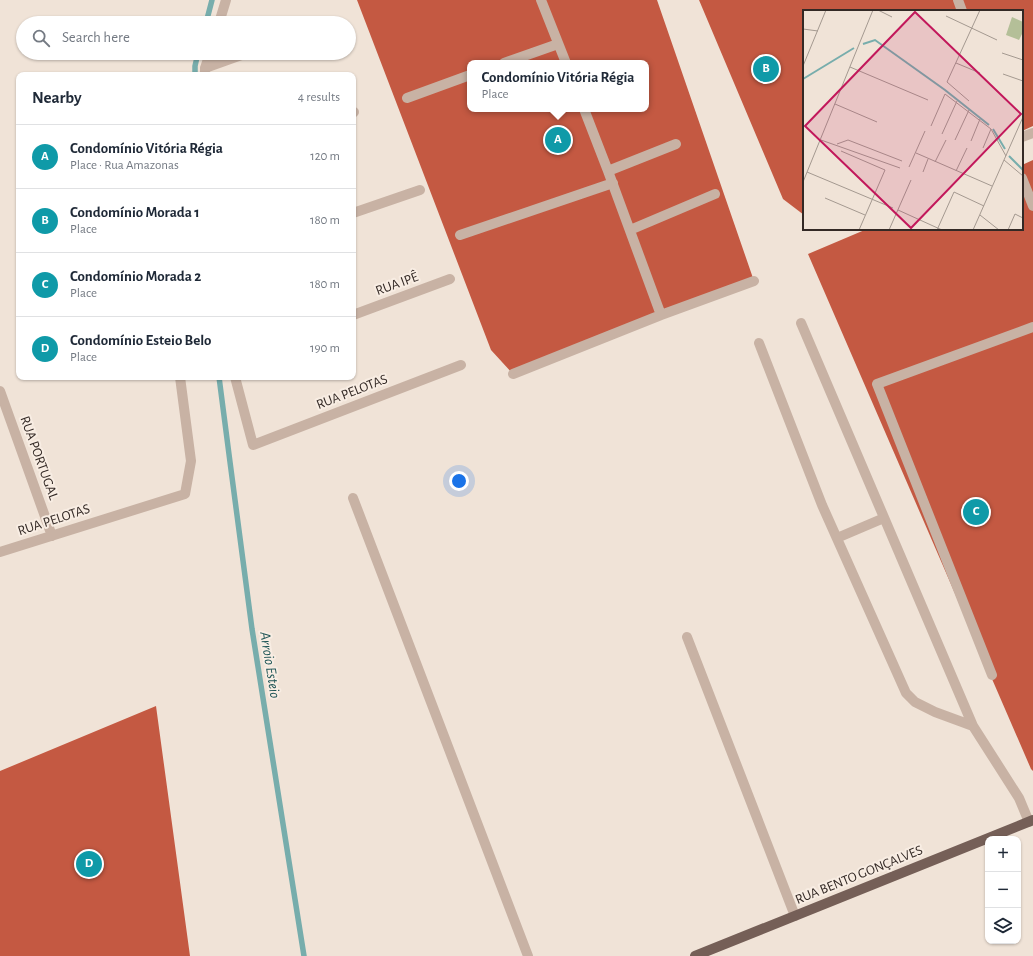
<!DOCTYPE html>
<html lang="en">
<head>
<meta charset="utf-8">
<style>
  :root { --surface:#fff; --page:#f6f6f7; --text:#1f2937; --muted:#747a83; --line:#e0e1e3; --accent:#1a73e8 }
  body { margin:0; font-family:"Alegreya Sans",sans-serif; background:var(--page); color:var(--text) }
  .controls { position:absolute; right:12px; bottom:12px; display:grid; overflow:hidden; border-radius:8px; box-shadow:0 1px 3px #0004 }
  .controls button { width:36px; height:36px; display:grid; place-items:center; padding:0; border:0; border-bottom:1px solid var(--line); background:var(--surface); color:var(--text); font:20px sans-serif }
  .you { position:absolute; left:459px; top:481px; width:14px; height:14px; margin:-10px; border:3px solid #fff; border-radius:50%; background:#1a73e8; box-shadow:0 0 0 6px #1a73e833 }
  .badge { display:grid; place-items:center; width:26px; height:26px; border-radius:50%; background:var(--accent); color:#fff; font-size:13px; font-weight:700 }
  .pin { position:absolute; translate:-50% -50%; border:2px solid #fff; box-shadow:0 1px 4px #0006 }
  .popup { position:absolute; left:467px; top:60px; width:182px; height:52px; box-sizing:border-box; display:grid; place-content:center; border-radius:8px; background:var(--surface); filter:drop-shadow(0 1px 3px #0005); font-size:13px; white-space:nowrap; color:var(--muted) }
  .popup b { font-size:15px; color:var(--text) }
  .popup::after { content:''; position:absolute; left:50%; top:100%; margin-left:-8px; border:8px solid transparent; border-top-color:var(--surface) }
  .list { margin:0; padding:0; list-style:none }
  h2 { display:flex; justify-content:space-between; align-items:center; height:52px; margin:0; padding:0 16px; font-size:17px }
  h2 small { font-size:13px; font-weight:400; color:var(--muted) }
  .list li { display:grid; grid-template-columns:26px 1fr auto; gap:12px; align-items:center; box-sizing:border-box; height:64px; padding:0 16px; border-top:1px solid var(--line) }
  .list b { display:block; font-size:15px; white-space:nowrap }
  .list p { margin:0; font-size:13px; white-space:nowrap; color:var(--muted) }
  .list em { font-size:13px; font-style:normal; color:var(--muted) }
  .icon { flex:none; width:22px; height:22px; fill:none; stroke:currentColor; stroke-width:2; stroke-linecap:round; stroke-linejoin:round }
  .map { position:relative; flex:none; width:1033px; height:956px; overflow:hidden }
  .search { position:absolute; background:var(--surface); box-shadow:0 1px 3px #0004; left:16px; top:16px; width:340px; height:44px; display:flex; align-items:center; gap:10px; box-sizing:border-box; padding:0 14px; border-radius:22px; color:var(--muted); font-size:15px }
  .panel { position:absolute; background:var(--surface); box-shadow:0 1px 3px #0004; left:16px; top:72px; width:340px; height:308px; border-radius:8px }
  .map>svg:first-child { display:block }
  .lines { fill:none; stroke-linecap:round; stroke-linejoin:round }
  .stream { stroke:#77adac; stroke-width:5.5 }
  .building { fill:#c45942; fill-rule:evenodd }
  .minor { stroke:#c8b2a4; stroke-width:10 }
  .major { stroke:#755f57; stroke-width:10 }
  .labels { text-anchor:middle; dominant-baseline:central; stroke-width:4; stroke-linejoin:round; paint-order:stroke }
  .street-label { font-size:14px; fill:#332925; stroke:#f8ede3 }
  .water-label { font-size:15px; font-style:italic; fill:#1c5354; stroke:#f8ede3 }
  .inset-river { fill:none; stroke:#77adac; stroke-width:2 }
  .inset-road { fill:none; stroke:#a49990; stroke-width:1 }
  .view { fill:#c2185b; fill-opacity:0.15; stroke:#c2185b; stroke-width:2 }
  .inset-edge { fill:none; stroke:#332925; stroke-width:2 }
</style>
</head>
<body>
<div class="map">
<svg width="1033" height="956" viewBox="0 0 1033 956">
  <rect width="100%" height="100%" fill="#f0e3d7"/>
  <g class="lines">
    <path class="stream" d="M206,23l6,-23
      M195,75v-9l3,-13
      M219,377l11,85 22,167 52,327"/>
  </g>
  <path class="building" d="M357,0h300l97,281 -241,93 -22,-24zM470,63h176v46h-176z
    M699,0h334v126l-11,5v-120h-218v204l-21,-16z
    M1033,160v611l-2,-2 -223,-515 59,-25h155v-64z
    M156,706l34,250h-190v-185z"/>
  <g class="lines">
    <path class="minor" d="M541,0l25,63
      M958,0l4,11
      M219,23l7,-23
      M329,23l4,-1
      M504,63l54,-19
      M205,68l42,-15
      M205,72v-4l5,-15
      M407,98l63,-23
      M584,109l24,62 53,144
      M353,113l1,-1
      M1022,137l11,-4
      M608,171l68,-27
      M1022,178l11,28
      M353,213l67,-23
      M630,230l85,-36
      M460,235l153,-52
      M353,315l97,-36
      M801,323l172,403 46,72 10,24
      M759,343l63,162 84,188 9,9 20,10 38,14
      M513,374l148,-59 93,-34
      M235,377l18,68 208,-80
      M0,391l52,145
      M353,498l175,458
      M837,538l47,-20
      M0,552l185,-58 6,-33 -11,-84
      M687,637l108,279
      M992,675l-115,-291 156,-57"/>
    <path class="major" d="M695,956l338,-136"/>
  </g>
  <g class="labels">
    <g class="street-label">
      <text transform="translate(397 284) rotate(-20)">RUA IPÊ</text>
      <text transform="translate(352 392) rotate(-21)">RUA PELOTAS</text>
      <text transform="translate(39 458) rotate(70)">RUA PORTUGAL</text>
      <text transform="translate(54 520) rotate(-18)">RUA PELOTAS</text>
      <text transform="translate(859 875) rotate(-22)">RUA BENTO GONÇALVES</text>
    </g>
    <g class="water-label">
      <text transform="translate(270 665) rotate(81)">Arroio Esteio</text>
    </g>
  </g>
  <g transform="translate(803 10)">
    <rect width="220" height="220" fill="#f0e3d7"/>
    <path d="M209,7l11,5v10l-4,8 -13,-5z" fill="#b4bf98"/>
    <path class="inset-river" d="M60,34l12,-4 70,50 44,35M0,69l51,-31M190,119l12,20M206,146l14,14"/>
    <path class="inset-road" d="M75,0l14,7M143,6l51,24M0,19l15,2M199,43l21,7M153,53l24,10M0,56l23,-56M47,57l78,33M200,64l20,7M166,91l-22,-19 33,-72M32,94l42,18M128,116l14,-32 46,35 15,27M139,124l15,-33M18,130l79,28M152,130l14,-30M168,131l9,-22M34,134l11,-4 54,21M180,138l8,-19M38,141l44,19 -26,60M113,143l76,33M201,150l19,16M132,152l11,-22M106,157l16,-36M153,161l11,-23M4,162l86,36M120,162l5,-13M0,172l70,-172M22,188l40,17M95,200l44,20M177,205l19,15M86,220l22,-50M134,220l17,-38 30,14M170,220l50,-113M205,220l7,-16 8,4"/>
    <path class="view" d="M112,2l106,102 -110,114 -106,-102z"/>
    <rect width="220" height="220" class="inset-edge"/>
  </g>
</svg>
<div class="controls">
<button>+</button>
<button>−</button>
<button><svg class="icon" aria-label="layers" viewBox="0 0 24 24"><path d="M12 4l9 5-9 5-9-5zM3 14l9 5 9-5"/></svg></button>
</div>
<div class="you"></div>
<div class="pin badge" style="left:558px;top:140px;background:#0f9aa8">A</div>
<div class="popup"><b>Condomínio Vitória Régia</b>Place</div>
<div class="pin badge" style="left:766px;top:69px;background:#0f9aa8">B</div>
<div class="pin badge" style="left:976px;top:512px;background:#0f9aa8">C</div>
<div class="pin badge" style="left:89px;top:864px;background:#0f9aa8">D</div>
<div class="search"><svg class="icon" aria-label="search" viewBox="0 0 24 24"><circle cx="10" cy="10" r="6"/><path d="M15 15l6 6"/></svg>Search here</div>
<section class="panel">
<h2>Nearby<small>4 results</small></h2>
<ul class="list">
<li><span class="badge" style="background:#0f9aa8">A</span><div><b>Condomínio Vitória Régia</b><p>Place · Rua Amazonas</p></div><em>120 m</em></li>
<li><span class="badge" style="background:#0f9aa8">B</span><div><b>Condomínio Morada 1</b><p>Place</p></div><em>180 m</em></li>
<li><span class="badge" style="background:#0f9aa8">C</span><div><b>Condomínio Morada 2</b><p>Place</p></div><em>180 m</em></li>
<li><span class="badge" style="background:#0f9aa8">D</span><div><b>Condomínio Esteio Belo</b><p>Place</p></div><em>190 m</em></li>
</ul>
</section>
</div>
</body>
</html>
